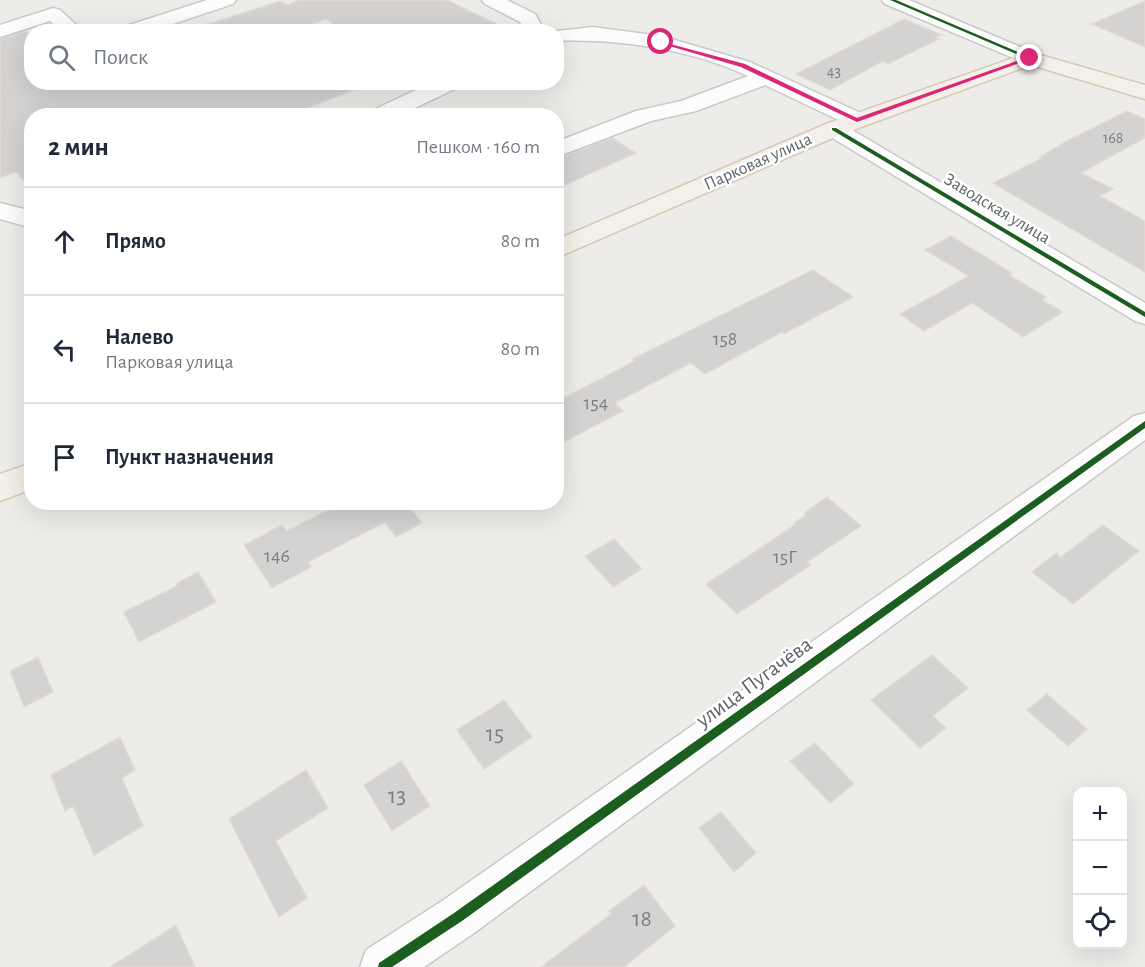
<!DOCTYPE html>
<html lang="ru">
<head>
<meta charset="utf-8">
<style>
  :root { --surface:#fff; --page:#f2f2f3; --text:#1f2937; --muted:#747a83; --line:#e0e1e3 }
  body { margin:0; font-family:"Alegreya Sans",sans-serif; background:var(--page); color:var(--text) }
  .controls { position:absolute; right:18px; bottom:18px; display:grid; overflow:hidden; border-radius:12px; box-shadow:0 6px 24px #0002 }
  .controls button { width:54px; height:54px; display:grid; place-items:center; padding:0; border:0; border-bottom:2px solid var(--line); background:var(--surface); color:var(--text); font:30px sans-serif }
  .stop { position:absolute; width:18px; height:18px; margin:-14px; border:4px solid #db2777; border-radius:50%; background:#fff }
  .stop.end { background:#db2777; border-color:#fff; box-shadow:0 2px 6px #0008 }
  .list { margin:0; padding:0; list-style:none }
  h2 { display:flex; justify-content:space-between; align-items:center; height:78px; margin:0; padding:0 24px; font-size:26px }
  h2 small { font-size:20px; font-weight:400; color:var(--muted) }
  .list li { display:grid; grid-template-columns:39px 1fr auto; gap:18px; align-items:center; box-sizing:border-box; height:108px; padding:0 24px; border-top:2px solid var(--line) }
  .list b { display:block; font-size:22px; white-space:nowrap }
  .list p { margin:0; font-size:20px; white-space:nowrap; color:var(--muted) }
  .list em { font-size:20px; font-style:normal; color:var(--muted) }
  .icon { flex:none; width:33px; height:33px; fill:none; stroke:currentColor; stroke-width:2; stroke-linecap:round; stroke-linejoin:round }
  .map { position:relative; flex:none; width:1145px; height:967px; overflow:hidden }
  .search { position:absolute; background:var(--surface); box-shadow:0 6px 24px #0002; left:24px; top:24px; width:540px; height:66px; display:flex; align-items:center; gap:15px; box-sizing:border-box; padding:0 21px; border-radius:24px; color:var(--muted); font-size:22px }
  .panel { position:absolute; background:var(--surface); box-shadow:0 6px 24px #0002; left:24px; top:108px; width:540px; height:402px; border-radius:24px }
  .map>svg:first-child { display:block }
  .building { fill:#d5d3d2; stroke:#dedbd8; stroke-width:1.5 }
  .lines { fill:none; stroke-linecap:round; stroke-linejoin:round }
  .minor-casing { stroke:#c9c9ca; stroke-width:3 }
  .major-casing { stroke:#d7c9b6; stroke-width:3 }
  .minor { fill:#fcfcfc; fill-rule:evenodd }
  .major { fill:#f3f0e9; fill-rule:evenodd }
  .rail { stroke:#e3e4e3; stroke-width:3; stroke-dasharray:1 4.5; stroke-linecap:butt }
  .cycleway-casing { stroke:#fff; stroke-width:3 }
  .cycleway { fill:#1b5e20; fill-rule:evenodd }
  .route { fill:#db2777 }
  .labels { text-anchor:middle; dominant-baseline:central; stroke-width:5; stroke-linejoin:round; paint-order:stroke }
  .far-number-label { font-size:16px; fill:#7c8083 }
  .far-street-label { font-size:18px; fill:#5d6367; stroke:#fff }
  .number-label { font-size:20px; fill:#7c8083 }
  .street-label { font-size:22px; fill:#5d6367; stroke:#fff }
  .near-number-label { font-size:24px; fill:#7c8083 }
</style>
</head>
<body>
<div class="map">
<svg width="1145" height="967" viewBox="0 0 1145 967">
  <rect width="100%" height="100%" fill="#eeece9"/>
  <path class="building" d="M295,0h152l66,32h-168l-19,-13 -36,13h-86l-1,-6 77,-25 7,4 10,-4z
    M1145,1v46l-53,-23z
    M904,19l37,16 -5,2 3,2 -51,25 -5,-3 -53,29 -34,-16z
    M26,31l6,4v47l336,2 -80,32h-256v74l-16,-18 -16,6v-139z
    M1127,111l18,8v19l-64,35 32,16 -13,7 45,25v51l-152,-89 49,-25 -2,-1 25,-15z
    M612,138l24,15 -80,36v-30z
    M951,236l61,37 -3,2 37,22 -4,3 21,12 -40,25 -51,-34 -48,28 -24,-17 69,-38 -44,-26z
    M813,270l40,27 -69,37 -2,-2 -77,42 -14,-11 -76,40 8,8 -67,35v-44l79,-41 -3,-2z
    M827,497l34,29 -54,36 4,3 -74,49 -31,-30 89,-59 -1,-2 12,-8 -2,-2z
    M345,502h76l-11,6 12,15 -26,14 -11,-15 -77,40 3,5 -39,21 -28,-43 38,-20 5,6z
    M1103,525l36,26 -66,53 -41,-32 24,-19 5,4z
    M614,539l28,30 -29,18 -28,-31z
    M198,572l18,30 -77,40 -15,-30 53,-26 -1,-2z
    M932,655l36,33 -35,28 13,12 -26,20 -49,-48z
    M38,657l15,35 -29,15 -14,-36z
    M1047,694l40,35 -19,17 -41,-36z
    M504,700l28,37 -48,32 -27,-39z
    M120,737l15,33 -13,8 21,48 -49,29 -21,-49 -8,5 -14,-36z
    M815,743l39,41 -24,19 -40,-42z
    M401,761l29,45 -38,25 -28,-46z
    M306,770l22,38 -52,33 31,57 -28,19 -50,-98z
    M721,812l35,41 -22,19 -35,-44z
    M644,885l31,41 -51,41h-83l70,-53 -2,-3z
    M176,925l19,42h-85z"/>
  <g class="lines">
    <defs>
      <path id="minor" d="M207,0h29l-3,4 -84,28h-32l3,-4z
        M482,0h25l28,14 10,18h-20l-5,-10 -35,-18z
        M882,0h27l128,54 3,4 -3,4 -7,2 -7,-2 -138,-58z
        M53,8l7,2 24,22h-23l-11,-11 -50,16v-12z
        M593,27l68,9 89,26 115,53 3,5 -3,5 -8,2 -8,-2 -84,-40 -69,26 -45,10 -95,36v-15l80,-31 45,-10 67,-25c-56,-26 -130,-38 -192,-35v-9h-8z
        M433,82h28l-2,5 -61,29h-30l3,-5z
        M834,122l8,2 303,179v21l-10,-3 -309,-187 -3,-5 3,-5z
        M0,203l32,8v17l-32,-9z
        M1145,413v27l-671,493 -50,34h-64l6,-17 76,-49 692,-485z"/>
      <path id="major" d="M1030,52l115,33v14l-114,-34 -189,69 -286,124v-18l270,-116z
        M32,463v26l-32,12v-27z"/>
    </defs>
    <use href="#minor" class="minor-casing"/>
    <use href="#major" class="major-casing"/>
    <use href="#minor" class="minor"/>
    <use href="#major" class="major"/>
    <path class="rail" d="M150,32l95,-32"/>
    <defs>
      <path id="cycleway" d="M890,0h6l136,58 -4,1z
        M832,128h4l309,184v5l-313,-187z
        M1145,421v7l-683,493 -70,46h-14l1,-4 75,-50z"/>
    </defs>
    <use href="#cycleway" class="cycleway-casing"/>
    <use href="#cycleway" class="cycleway"/>
  </g>
  <path class="route" d="M659,41l86,23 112,54 171,-61 5,1 -176,64 -116,-55 -82,-24z"/>
  <g class="labels">
    <g class="far-number-label">
      <text x="834" y="71">43</text>
      <text x="1113" y="138">168</text>
    </g>
    <g class="far-street-label">
      <text transform="translate(758 162) rotate(-24)">Парковая улица</text>
      <text transform="translate(997 209) rotate(31)">Заводская улица</text>
    </g>
    <g class="number-label">
      <text x="725" y="339">158</text>
      <text x="596" y="403">154</text>
      <text x="277" y="556">146</text>
      <text x="785" y="557">15Г</text>
    </g>
    <g class="street-label">
      <text transform="translate(754 682) rotate(-36)">улица Пугачёва</text>
    </g>
    <g class="near-number-label">
      <text x="495" y="734">15</text>
      <text x="397" y="796">13</text>
      <text x="642" y="919">18</text>
    </g>
  </g>
</svg>
<div class="controls">
<button>+</button>
<button>−</button>
<button><svg class="icon" aria-label="locate" viewBox="0 0 24 24"><circle cx="12" cy="12" r="6"/><path d="M12 2v4M12 18v4M2 12h4M18 12h4"/></svg></button>
</div>
<div class="stop" style="left:661px;top:42px"></div>
<div class="stop end" style="left:1030px;top:58px"></div>
<div class="search"><svg class="icon" aria-label="search" viewBox="0 0 24 24"><circle cx="10" cy="10" r="6"/><path d="M15 15l6 6"/></svg>Поиск</div>
<section class="panel">
<h2>2 мин<small>Пешком · 160 m</small></h2>
<ul class="list">
<li><svg class="icon" aria-label="ahead" viewBox="0 0 24 24"><path d="M12 20V5M6 11l6-6 6 6"/></svg><div><b>Прямо</b></div><em>80 m</em></li>
<li><svg class="icon" aria-label="left" viewBox="0 0 24 24"><path d="M17 20v-9H6M10 6l-5 5 5 5"/></svg><div><b>Налево</b><p>Парковая улица</p></div><em>80 m</em></li>
<li><svg class="icon" aria-label="arrive" viewBox="0 0 24 24"><path d="M6 21V4h12l-3 4 3 4H6"/></svg><div><b>Пункт назначения</b></div></li>
</ul>
</section>
</div>
</body>
</html>
